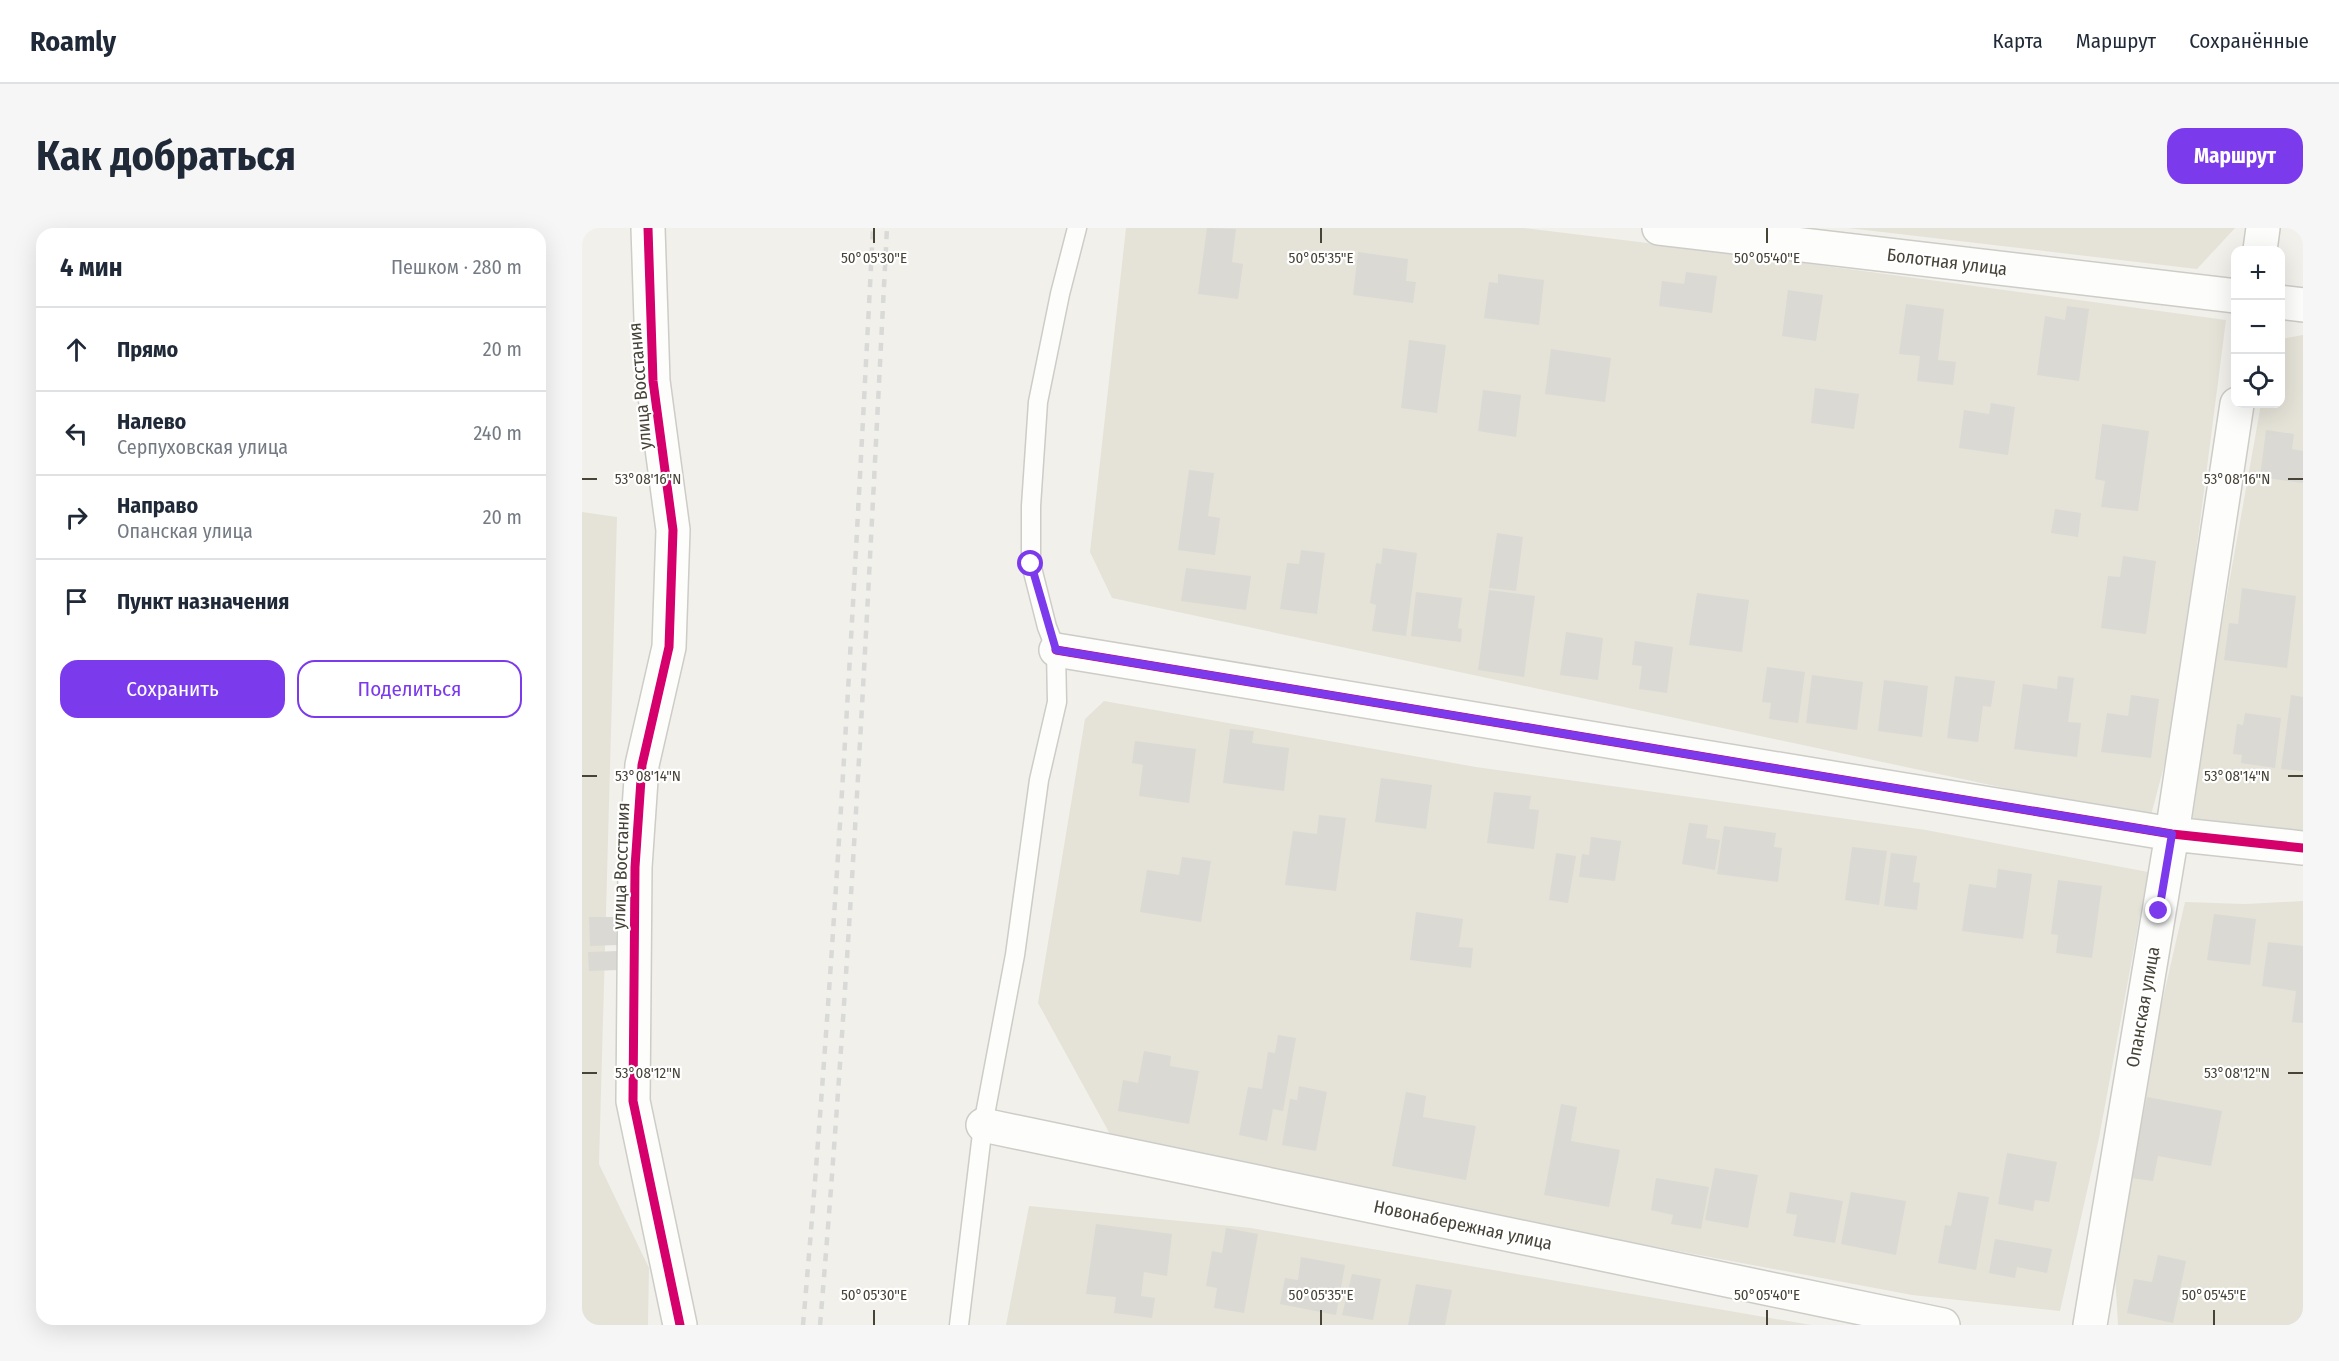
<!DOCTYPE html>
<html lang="ru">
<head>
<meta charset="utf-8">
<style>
  :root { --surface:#fff; --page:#f6f6f7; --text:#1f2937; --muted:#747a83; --line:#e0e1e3; --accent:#7c3aed }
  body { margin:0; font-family:"Fira Sans Condensed",sans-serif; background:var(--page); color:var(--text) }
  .controls { position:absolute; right:18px; top:18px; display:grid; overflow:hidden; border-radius:12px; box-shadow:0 6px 24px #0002 }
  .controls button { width:54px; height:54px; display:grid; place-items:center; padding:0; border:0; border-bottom:2px solid var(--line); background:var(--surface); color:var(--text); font:30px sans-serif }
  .stop { position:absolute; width:18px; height:18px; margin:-14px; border:4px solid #7c3aed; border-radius:50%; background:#fff }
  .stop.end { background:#7c3aed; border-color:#fff; box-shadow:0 2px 6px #0008 }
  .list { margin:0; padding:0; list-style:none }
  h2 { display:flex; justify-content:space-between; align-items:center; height:78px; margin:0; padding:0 24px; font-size:26px }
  h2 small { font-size:20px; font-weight:400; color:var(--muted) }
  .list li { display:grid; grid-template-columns:39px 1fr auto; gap:18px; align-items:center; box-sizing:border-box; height:84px; padding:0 24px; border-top:2px solid var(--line) }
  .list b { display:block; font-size:22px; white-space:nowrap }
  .list p { margin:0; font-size:20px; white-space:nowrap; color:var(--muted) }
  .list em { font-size:20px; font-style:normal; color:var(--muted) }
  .actions { display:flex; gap:12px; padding:18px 24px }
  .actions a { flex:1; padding:14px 0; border:2px solid var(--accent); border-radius:18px; text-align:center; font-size:21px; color:var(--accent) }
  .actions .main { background:var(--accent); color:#fff }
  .icon { flex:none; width:33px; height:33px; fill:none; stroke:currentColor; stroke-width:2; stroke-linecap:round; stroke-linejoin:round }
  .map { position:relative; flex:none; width:1721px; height:1097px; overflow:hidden; border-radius:18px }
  header { display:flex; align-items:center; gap:36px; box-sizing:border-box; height:84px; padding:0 30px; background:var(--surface); border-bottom:2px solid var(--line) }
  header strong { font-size:28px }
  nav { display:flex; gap:33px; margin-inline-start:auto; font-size:21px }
  .intro { display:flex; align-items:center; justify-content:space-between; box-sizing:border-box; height:144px; padding:0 36px }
  h1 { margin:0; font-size:42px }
  .button { padding:15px 27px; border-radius:18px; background:var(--accent); color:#fff; font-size:21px; font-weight:700 }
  main { display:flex; gap:36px; padding:0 36px }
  aside { flex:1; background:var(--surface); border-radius:18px; box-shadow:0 6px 24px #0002 }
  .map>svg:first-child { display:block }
  .residential { fill:#e5e3d8 }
  .building { fill:#dad9d3 }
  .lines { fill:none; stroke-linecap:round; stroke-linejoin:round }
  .service-casing { stroke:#cdccc7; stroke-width:21 }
  .minor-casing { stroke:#cdccc7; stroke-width:36 }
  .service { stroke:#fdfdfc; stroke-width:18 }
  .minor { stroke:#fdfdfc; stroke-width:33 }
  .rail { stroke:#d9d9d8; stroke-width:4.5; stroke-dasharray:8 8; stroke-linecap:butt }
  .cycleway-casing { stroke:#fff; stroke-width:13 }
  .cycleway { stroke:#d6006c; stroke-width:9 }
  .route { stroke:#7c3aed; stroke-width:8 }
  .ticks { fill:none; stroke:#474337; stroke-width:2 }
  .labels { text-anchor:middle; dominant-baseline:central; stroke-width:4.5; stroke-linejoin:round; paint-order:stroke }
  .street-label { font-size:18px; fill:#474337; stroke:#fff }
  .ticks-label { font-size:15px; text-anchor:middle; fill:#474337; stroke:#fff; stroke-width:4.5; stroke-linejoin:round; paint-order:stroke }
</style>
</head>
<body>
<header>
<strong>Roamly</strong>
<nav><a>Карта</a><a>Маршрут</a><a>Сохранённые</a></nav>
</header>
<div class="intro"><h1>Как добраться</h1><a class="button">Маршрут</a></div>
<main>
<aside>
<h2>4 мин<small>Пешком · 280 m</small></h2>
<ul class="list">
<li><svg class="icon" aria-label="ahead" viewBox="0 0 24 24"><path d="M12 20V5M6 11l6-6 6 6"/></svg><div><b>Прямо</b></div><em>20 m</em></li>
<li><svg class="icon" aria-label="left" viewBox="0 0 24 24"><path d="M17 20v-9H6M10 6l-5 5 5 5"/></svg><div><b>Налево</b><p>Серпуховская улица</p></div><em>240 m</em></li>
<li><svg class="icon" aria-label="right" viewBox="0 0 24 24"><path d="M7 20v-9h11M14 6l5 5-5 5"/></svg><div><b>Направо</b><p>Опанская улица</p></div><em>20 m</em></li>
<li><svg class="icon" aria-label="arrive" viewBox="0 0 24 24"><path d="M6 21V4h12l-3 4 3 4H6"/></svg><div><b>Пункт назначения</b></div></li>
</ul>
<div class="actions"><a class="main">Сохранить</a><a>Поделиться</a></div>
</aside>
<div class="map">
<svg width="1721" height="1097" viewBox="0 0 1721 1097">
  <rect width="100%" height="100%" fill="#f1f0eb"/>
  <path class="residential" d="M544,0h398l206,25 496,67 -53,412 -23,87 -1038,-221 -22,-46z
    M1266,0h387l-38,41z
    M1721,107v498l-111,-11 22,-154 47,-264h19l1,-65z
    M0,284l35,5 -18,647 50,104 -1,57h-66z
    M522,473l372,66 450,63 222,42 -49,266 -39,173 -148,-16 -796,-150 -78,-142 47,-284z
    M1721,673v424h-185l-6,-104 73,-319 60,2z
    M447,978l222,22 560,97h-805z"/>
  <path class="building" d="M625,0l29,1 -4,33 11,2 -5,35 -40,-5z
    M776,24l50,7 -2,22 10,1 -3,21 -60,-8z
    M1104,44l31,4 -5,37 -53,-7 3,-25 22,3z
    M916,46l46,6 -5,45 -55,-7 5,-36 9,1z
    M1206,62l35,5 -7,46 -34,-5z
    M1324,76l38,5 -6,51 18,2 -3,23 -36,-4 3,-25 -21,-2z
    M1485,78l22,3 -10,72 -42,-6 8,-59 20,4z
    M827,112l37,5 -9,68 -36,-5z
    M969,121l60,9 -6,44 -60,-8z
    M1233,160l44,6 -5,35 -43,-6z
    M901,162l38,5 -5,42 -38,-6z
    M1409,175l24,4 -7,48 -49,-7 5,-38 25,4z
    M1520,196l47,7 -11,80 -37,-4 4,-26 -10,-2z
    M1684,202l28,4 -2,15 11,2v32l-43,-6z
    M607,242l25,3 -6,43 12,2 -5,37 -37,-5z
    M1473,281l26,4 -3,24 -27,-4z
    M915,305l26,4 -7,54 -27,-3z
    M801,320l34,5 -11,83 -34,-5 4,-26 -6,-2 6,-40 5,1z
    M719,322l24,3 -8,61 -37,-5 7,-46 12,1z
    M1541,328l33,5 -10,73 -45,-6 7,-52 12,1z
    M604,340l65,8 -5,34 -65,-9z
    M1660,360l54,8 -9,72 -63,-8 5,-37 9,1z
    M907,362l46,6 -11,81 -46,-7z
    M834,364l46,6 -4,30 4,1 -1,13 -50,-6z
    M1115,365l52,7 -7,52 -53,-7z
    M984,404l37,6 -5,42 -38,-5z
    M1053,413l38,6 -6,46 -28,-4 3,-23 -10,-1z
    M1185,439l38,5 -7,51 -29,-4 2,-16 -9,-1z
    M1230,447l51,7 -6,48 -51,-7z
    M1373,448l40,5 -4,26 -8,-1 -5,36 -31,-4z
    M1476,448l16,2 -6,44 13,1 -4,34 -63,-8 9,-65 34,5z
    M1302,452l44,6 -6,51 -44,-6z
    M1549,467l28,4 -8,59 -50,-6 6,-39 21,3z
    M1709,467l12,2v74l-22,-2z
    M1663,485l36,5 -6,50 -34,-5 1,-8 -9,-1 4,-30 6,1z
    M648,501l24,2 -2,12 37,5 -5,43 -61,-8z
    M553,513l61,8 -7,54 -50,-7 4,-31 -11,-2z
    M799,550l51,7 -6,44 -51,-7z
    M912,564l37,4 -2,13 10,1 -5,39 -47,-6z
    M737,587l27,3 -10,73 -51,-6 8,-54 24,3z
    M1107,595l19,2 -2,13 14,2 -5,30 -33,-6z
    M1142,598l52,7 -2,14 8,1 -4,34 -61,-8z
    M1009,609l30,4 -6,40 -36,-4 3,-23 7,1z
    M1270,619l35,4 -8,54 -34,-5z
    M974,625l20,3 -8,47 -19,-3z
    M1309,625l26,3 -4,26 7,1 -3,27 -33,-4z
    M600,629l29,4 -10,61 -61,-10 7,-42 32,5z
    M1416,641l34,5 -9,65 -61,-8 7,-47 27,4z
    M1476,652l44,6 -10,72 -36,-5 2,-18 -7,-1z
    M834,684l47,7 -4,28 14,1 -2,20 -61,-8z
    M1632,686l42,5 -6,46 -43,-5z
    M7,689h27l1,28 -27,1z
    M1686,714l35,4v77l-11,-1 4,-31 -34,-5z
    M36,723v19l-29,1 -1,-19z
    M696,807l18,3 -13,73 -10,-2 -6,32 -28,-6 9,-48 14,2 6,-37 7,1z
    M562,823l27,5 -1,10 29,5 -10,53 -71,-13 5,-31 15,3z
    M717,858l28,6 -11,59 -34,-6 8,-46 7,1z
    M824,864l20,4 -3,21 53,9 -10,54 -74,-14z
    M1565,869l75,14 -11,55 -53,-10 -5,25 -22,-3z
    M979,876l16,3 -6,34 49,9 -11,57 -65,-12z
    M1425,925l50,9 -8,40 -14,-2 -2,11 -35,-7z
    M1133,940l43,7 -10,53 -43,-8z
    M1074,950l53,9 -8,42 -30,-5 2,-9 -22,-5z
    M1208,964l53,9 -8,42 -42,-7 4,-21 -11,-2z
    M1269,964l55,9 -10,54 -55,-11z
    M1376,964l31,5 -13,73 -38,-7 7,-38 6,1z
    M514,996l76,10 -5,42 -23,-4 -3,24 14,2 -3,20 -38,-5 2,-16 -30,-3z
    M644,1000l32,6 -14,79 -30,-5 3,-20 -11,-2 6,-35 10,2z
    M1413,1011l57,10 -5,24 -30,-6 -2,11 -26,-5z
    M1576,1027l28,6 -13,62 -46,-10 7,-34 18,3z
    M719,1029l44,8 -9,50 -56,-11 5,-26 13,2z
    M770,1046l29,5 -8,41 -31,-5z
    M834,1056l36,6 -7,35h-37z"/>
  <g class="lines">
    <defs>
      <path id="service" d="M377,1097l24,-200 32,-170 24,-175 18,-78 -1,-52 -9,-23 -16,-63v-58l7,-104 22,-108 17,-66"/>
      <path id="minor" d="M66,0l5,153 20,149 -4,117 -27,118 -7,102 -2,234 47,224
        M1077,0l577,68
        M1678,22l3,-22
        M1698,74l23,3
        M474,422l1116,184 131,14
        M401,897l960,200
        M1508,1097l82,-491 65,-430"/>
    </defs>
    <use href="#service" class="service-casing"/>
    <use href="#minor" class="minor-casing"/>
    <use href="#service" class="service"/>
    <use href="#minor" class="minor"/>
    <path class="rail" d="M221,1097c32,-365 51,-731 70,-1097
      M238,1097c31,-365 48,-731 67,-1097"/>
    <defs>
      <path id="cycleway" d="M66,0l5,153 20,149 -4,117 -27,118 -7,102 -2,234 47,224
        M474,422l1116,184 131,14"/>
    </defs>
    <use href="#cycleway" class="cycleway-casing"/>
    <use href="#cycleway" class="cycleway"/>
  </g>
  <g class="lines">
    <path class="route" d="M449,336l25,86 1116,184 -13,77"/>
  </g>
  <path class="ticks" d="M292,0v15M739,0v15M1185,0v15M0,251h15M1706,251h15M0,548h15M1706,548h15M0,845h15M1706,845h15M292,1082v15M739,1082v15M1185,1082v15M1632,1082v15"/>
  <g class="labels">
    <g class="street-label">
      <text transform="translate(1365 34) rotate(7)">Болотная улица</text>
      <text transform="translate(58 158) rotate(-95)">улица Восстания</text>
      <text transform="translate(39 638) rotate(-88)">улица Восстания</text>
      <text transform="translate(1561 779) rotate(-80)">Опанская улица</text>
      <text transform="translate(881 997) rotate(12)">Новонабережная улица</text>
    </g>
  </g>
  <g class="ticks-label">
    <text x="292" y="35">50°05'30"E</text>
    <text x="739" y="35">50°05'35"E</text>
    <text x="1185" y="35">50°05'40"E</text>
    <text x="66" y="256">53°08'16"N</text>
    <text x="1655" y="256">53°08'16"N</text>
    <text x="66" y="553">53°08'14"N</text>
    <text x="1655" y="553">53°08'14"N</text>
    <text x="66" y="850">53°08'12"N</text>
    <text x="1655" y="850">53°08'12"N</text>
    <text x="292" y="1072">50°05'30"E</text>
    <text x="739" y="1072">50°05'35"E</text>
    <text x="1185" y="1072">50°05'40"E</text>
    <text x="1632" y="1072">50°05'45"E</text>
  </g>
</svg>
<div class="controls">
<button>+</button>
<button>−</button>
<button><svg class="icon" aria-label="locate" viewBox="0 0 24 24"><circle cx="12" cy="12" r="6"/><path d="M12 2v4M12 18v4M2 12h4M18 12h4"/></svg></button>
</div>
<div class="stop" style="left:449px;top:336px"></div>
<div class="stop end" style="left:1577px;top:683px"></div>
</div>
</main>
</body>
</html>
